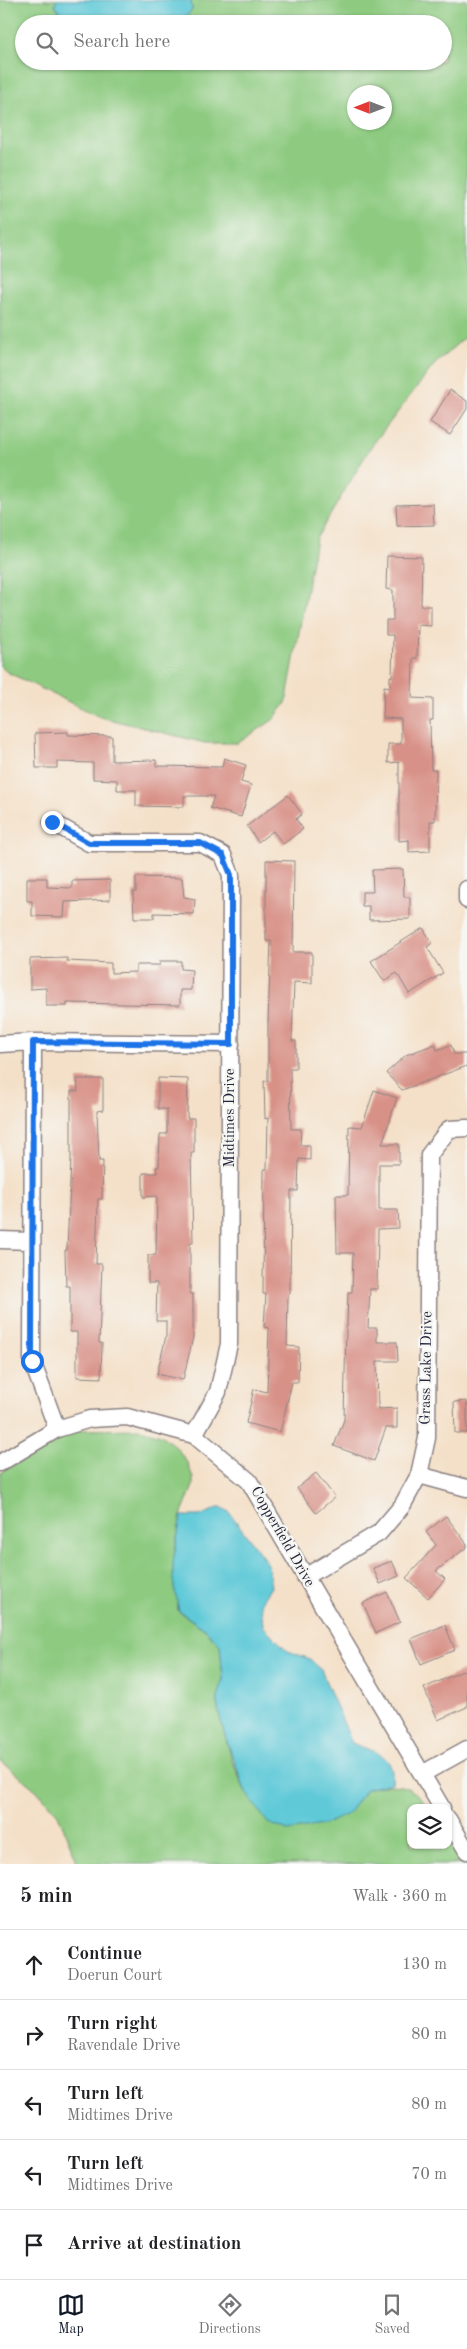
<!DOCTYPE html>
<html lang="en">
<head>
<meta charset="utf-8">
<style>
  :root { --surface:#fff; --page:#f6f6f6; --text:#202124; --muted:#757577; --line:#e0e0e0; --accent:#111827 }
  body { margin:0; font-family:"Old Standard TT",serif; background:var(--page); color:var(--text) }
  .controls { position:absolute; right:15px; bottom:15px; display:grid; overflow:hidden; border-radius:10px; box-shadow:0 1px 4px #0004 }
  .controls button { width:45px; height:45px; display:grid; place-items:center; padding:0; border:0; border-bottom:1px solid var(--line); background:var(--surface); color:var(--text); font:25px sans-serif }
  .compass { position:absolute; left:347px; top:85px; width:45px; height:45px; border-radius:50%; background:var(--surface); box-shadow:0 1px 4px #0004; rotate:270deg }
  .stop { position:absolute; width:15px; height:15px; margin:-11px; border:4px solid #1a73e8; border-radius:50%; background:#fff }
  .stop.end { background:#1a73e8; border-color:#fff; box-shadow:0 1px 5px #0008 }
  .list { margin:0; padding:0; list-style:none }
  h2 { display:flex; justify-content:space-between; align-items:center; height:65px; margin:0; padding:0 20px; font-size:21px }
  h2 small { font-size:16px; font-weight:400; color:var(--muted) }
  .list li { display:grid; grid-template-columns:32px 1fr auto; gap:15px; align-items:center; box-sizing:border-box; height:70px; padding:0 20px; border-top:1px solid var(--line) }
  .list b { display:block; font-size:19px; white-space:nowrap }
  .list p { margin:0; font-size:16px; white-space:nowrap; color:var(--muted) }
  .list em { font-size:16px; font-style:normal; color:var(--muted) }
  .icon { flex:none; width:28px; height:28px; fill:none; stroke:currentColor; stroke-width:2; stroke-linecap:round; stroke-linejoin:round }
  .map { position:relative; flex:none; width:467px; height:1864px; overflow:hidden }
  .search { position:absolute; background:var(--surface); box-shadow:0 1px 4px #0004; left:15px; right:15px; top:15px; height:55px; display:flex; align-items:center; gap:12px; box-sizing:border-box; padding:0 18px; border-radius:28px; color:var(--muted); font-size:19px }
  .sheet { height:415px; background:var(--surface) }
  nav { display:flex; justify-content:space-around; align-items:center; box-sizing:border-box; height:70px; border-top:1px solid var(--line); background:var(--surface); font-size:14px; color:var(--muted) }
  nav a { display:grid; justify-items:center; gap:2px }
  nav .on { color:var(--accent) }
  .map>svg:first-child { display:block }
  .green { fill:#8ecb81; stroke:#58765e; fill-rule:evenodd }
  .water { fill:#5ec9d8; stroke:#40768a }
  .building { fill:#d89187 }
  .lines { fill:none; stroke-linecap:round; stroke-linejoin:round }
  .minor-casing { stroke:#8b8182; stroke-width:19 }
  .minor { stroke:#fff; stroke-width:16 }
  .route { stroke:#1a73e8; stroke-width:6 }
  .labels { text-anchor:middle; dominant-baseline:central; stroke-width:4.5; stroke-linejoin:round; paint-order:stroke }
  .street-label { font-size:15px; fill:#22223b; stroke:#f6f6f2 }
</style>
</head>
<body>
<div class="map">
<svg width="467" height="1864" viewBox="0 0 467 1864">
  <rect width="100%" height="100%" fill="#f6f6f2"/>
  <filter id="ink" filterUnits="userSpaceOnUse"><feTurbulence type="fractalNoise" baseFrequency=".02" numOctaves="2"/><feDisplacementMap in="SourceGraphic" scale="10" xChannelSelector="R" yChannelSelector="G"/><feConvolveMatrix kernelMatrix="1 2 1 2 8 2 1 2 1" color-interpolation-filters="sRGB"/></filter>
  <filter id="wash" filterUnits="userSpaceOnUse"><feTurbulence type="fractalNoise" baseFrequency=".0096" numOctaves="4" result="noise"/><feDisplacementMap in="SourceGraphic" scale="20" xChannelSelector="R" yChannelSelector="G"/><feGaussianBlur stdDeviation="1.12" result="paint"/><feColorMatrix in="noise" values="0 0 0 0 0 0 0 0 0 0 0 0 0 0 0 0 0 1.4 0 .05"/><feComposite in="paint" operator="in"/></filter>
  <g filter="url(#wash)">
    <rect width="100%" height="100%" fill="#f4e0c8"/>
    <path class="green" d="M0,0h57l-2,6 13,18h-44v37h419v-37h-264l13,-14 -1,-10h276v335l-33,30 -64,83 -54,91 -30,164 -13,17 -35,23h-33l-105,-26 -93,-45 -7,-6zM354,92h30v30h-30z
      M140,1429l21,6 16,13 11,16 5,14v8l-12,30 -6,33 3,62 28,19 14,15 3,34 -5,19v11l14,51 14,33 101,21 19,-25c28,-6 45,-8 62,19h-17v37h37v-6l16,25h-386l-20,-50 -22,-24 -36,-30v-287l61,-37 22,-6z"/>
    <path class="water" d="M57,0h134l1,10 -13,14h-111l-13,-19z
      M221,1507l8,5 39,52 3,23 -10,15 2,24 25,25 22,8 11,11 31,73c23,10 43,10 40,40l-26,6 -18,25 -25,11 -35,6 -20,-8 -22,-30 -22,-60 -6,-24v-11l5,-19 -3,-34 -14,-15 -27,-19 -6,-30v-19l8,-46h18z"/>
    <g id="blocks">
      <path class="building" d="M450,390l17,11v8l-17,26 -20,-13z
        M433,504l1,21 -37,1 -1,-21z
        M387,556l35,1 -1,49h10v20l-13,-1 -1,33h-4l-1,40 21,1v21h-3l1,50h5l-1,51h-5v30l-21,1v-12l-10,1v-79l-11,1v-19h13v-25l-18,-1 1,-32 6,1v-11l2,1 1,-42h-7v-15h7v-30l-7,-1z
        M68,732v3l44,1v25l44,-1v6l66,1 2,-9 22,7 -5,17 10,3 -10,32 -31,-9 4,-12h-30v11l-48,-1v-16h-19v-10l-24,-1v-16l-36,-1v6h-21l-1,-35z
        M288,795l14,19 -6,5 7,10 -20,15 -10,-13 -15,11 -11,-16z
        M266,860l28,1 -1,91h19v31l-18,-1 -2,59h4v27h-6l1,61h10l-1,16h10v15l-11,-1 -1,32h-7l-1,103h-2l-1,52 12,1 -1,35h-6l-12,50 -34,-9 8,-34 13,3 2,-64 -5,-1 2,-33h-3l1,-125h3l1,-51 -3,1 -1,-38h4v-58l3,-82h-5z
        M403,869l1,28h6v22l-41,1v-14h-7v-14h11l-1,-22z
        M136,877l46,1 2,19 11,2 -1,15 -40,-1v5h-20l-1,-26h3z
        M27,878h20v9l25,1v-7l38,-1v20l-45,2 -1,15 -32,-1v-15h-5z
        M423,928l9,15 -5,4 16,26 -34,21 -12,-21 -13,8 -13,-20z
        M67,958v3l44,2v10l25,-1v-7h24v-4h21v8l11,1 -1,20h-11v15l-113,-2v3h-21v-18l-16,1v-30z
        M435,1044l2,6 14,-5 3,9h13v12l-65,24 -16,-17 20,-18z
        M158,1078l30,1 -1,39h7v35h-3l2,90h-3v51h3v43l-10,43 -26,-6 9,-38v-15h-10l1,-38h-9v-28h8l1,-59 -14,1v-24h14l-1,-6h3l1,-33h7v-25h-9z
        M77,1079h26v31l-6,1 2,50h4l-1,38h-4l-2,65h6l-3,79h3l-1,35 -24,-1v-45h-7v-46h-4l-1,-36h2l4,-90v-69h7z
        M374,1090l23,8 -15,46h17v20h-20v46h19l1,18 -21,1 -1,60h-7l-2,39h9v14h20l1,19h-21l1,48 19,-1v20h-11l-12,33 -40,-15 10,-26 2,-93h1l1,-35h4l1,-39h-16l-1,-58h12l1,-69 13,1z
        M467,1401v32h-12l-1,-31z
        M316,1473l19,24 -19,16 -19,-25z
        M446,1516l21,28v3l-31,24 9,8 -17,19 -22,-20 30,-33 -10,-13z
        M392,1561l7,15 -19,8 -7,-16z
        M387,1592l13,30 -24,11 -13,-30z
        M445,1625l10,25 -34,14 -10,-25z
        M467,1669v38l-29,13 -14,-32z"/>
    </g>
  </g>
  <g filter="url(#ink)">
    <use href="#blocks" fill-opacity="0" stroke="#8b8182" stroke-width="1"/>
    <g class="lines">
      <defs>
        <path id="minor" d="M52,822l37,21h111l23,12 8,20 -2,469 -11,48 -24,43
          M467,900v-11
          M33,1042l-1,319 25,68
          M0,1044l33,-2 198,2
          M0,1240l31,1
          M0,1463l57,-34 33,-10 37,-2 67,18 55,46 193,327
          M419,1475l48,13
          M305,1577l74,-44 23,-27 17,-31 8,-37 2,-283 20,-26 18,-1
          M422,1774l45,-25
          M448,1819l19,32"/>
      </defs>
      <use href="#minor" class="minor-casing"/>
      <use href="#minor" class="minor"/>
    </g>
  </g>
  <g class="lines" filter="url(#ink)">
    <path class="route" d="M32,1361l1,-319 198,2v-169l-8,-20 -23,-12h-111l-37,-21"/>
  </g>
  <g class="labels">
    <g class="street-label">
      <text transform="translate(230 1118) rotate(-90)">Midtimes Drive</text>
      <text transform="translate(427 1368) rotate(-89)">Grass Lake Drive</text>
      <text transform="translate(282 1537) rotate(60)">Copperfield Drive</text>
    </g>
  </g>
</svg>
<div class="controls">
<button><svg class="icon" aria-label="layers" viewBox="0 0 24 24"><path d="M12 4l9 5-9 5-9-5zM3 14l9 5 9-5"/></svg></button>
</div>
<svg class="compass" viewBox="-18 -18 36 36"><path d="M0-13l5 13h-10z" fill="#e53935"/><path d="M0 13l5-13h-10z" fill="#757577"/></svg>
<div class="stop" style="left:32px;top:1361px"></div>
<div class="stop end" style="left:52px;top:822px"></div>
<div class="search"><svg class="icon" aria-label="search" viewBox="0 0 24 24"><circle cx="10" cy="10" r="6"/><path d="M15 15l6 6"/></svg>Search here</div>
</div>
<section class="sheet">
<h2>5 min<small>Walk · 360 m</small></h2>
<ul class="list">
<li><svg class="icon" aria-label="ahead" viewBox="0 0 24 24"><path d="M12 20V5M6 11l6-6 6 6"/></svg><div><b>Continue</b><p>Doerun Court</p></div><em>130 m</em></li>
<li><svg class="icon" aria-label="right" viewBox="0 0 24 24"><path d="M7 20v-9h11M14 6l5 5-5 5"/></svg><div><b>Turn right</b><p>Ravendale Drive</p></div><em>80 m</em></li>
<li><svg class="icon" aria-label="left" viewBox="0 0 24 24"><path d="M17 20v-9H6M10 6l-5 5 5 5"/></svg><div><b>Turn left</b><p>Midtimes Drive</p></div><em>80 m</em></li>
<li><svg class="icon" aria-label="left" viewBox="0 0 24 24"><path d="M17 20v-9H6M10 6l-5 5 5 5"/></svg><div><b>Turn left</b><p>Midtimes Drive</p></div><em>70 m</em></li>
<li><svg class="icon" aria-label="arrive" viewBox="0 0 24 24"><path d="M6 21V4h12l-3 4 3 4H6"/></svg><div><b>Arrive at destination</b></div></li>
</ul>
</section>
<nav>
<a class="on"><svg class="icon" aria-label="map" viewBox="0 0 24 24"><path d="M3 6l6-2 6 2 6-2v14l-6 2-6-2-6 2zM9 4v14M15 6v14"/></svg>Map</a>
<a><svg class="icon" aria-label="directions" viewBox="0 0 24 24"><path d="M12 3l9 9-9 9-9-9zM9 14v-3h6M13 9l2 2-2 2"/></svg>Directions</a>
<a><svg class="icon" aria-label="saved" viewBox="0 0 24 24"><path d="M7 4h10v16l-5-4-5 4z"/></svg>Saved</a>
</nav>
</body>
</html>
